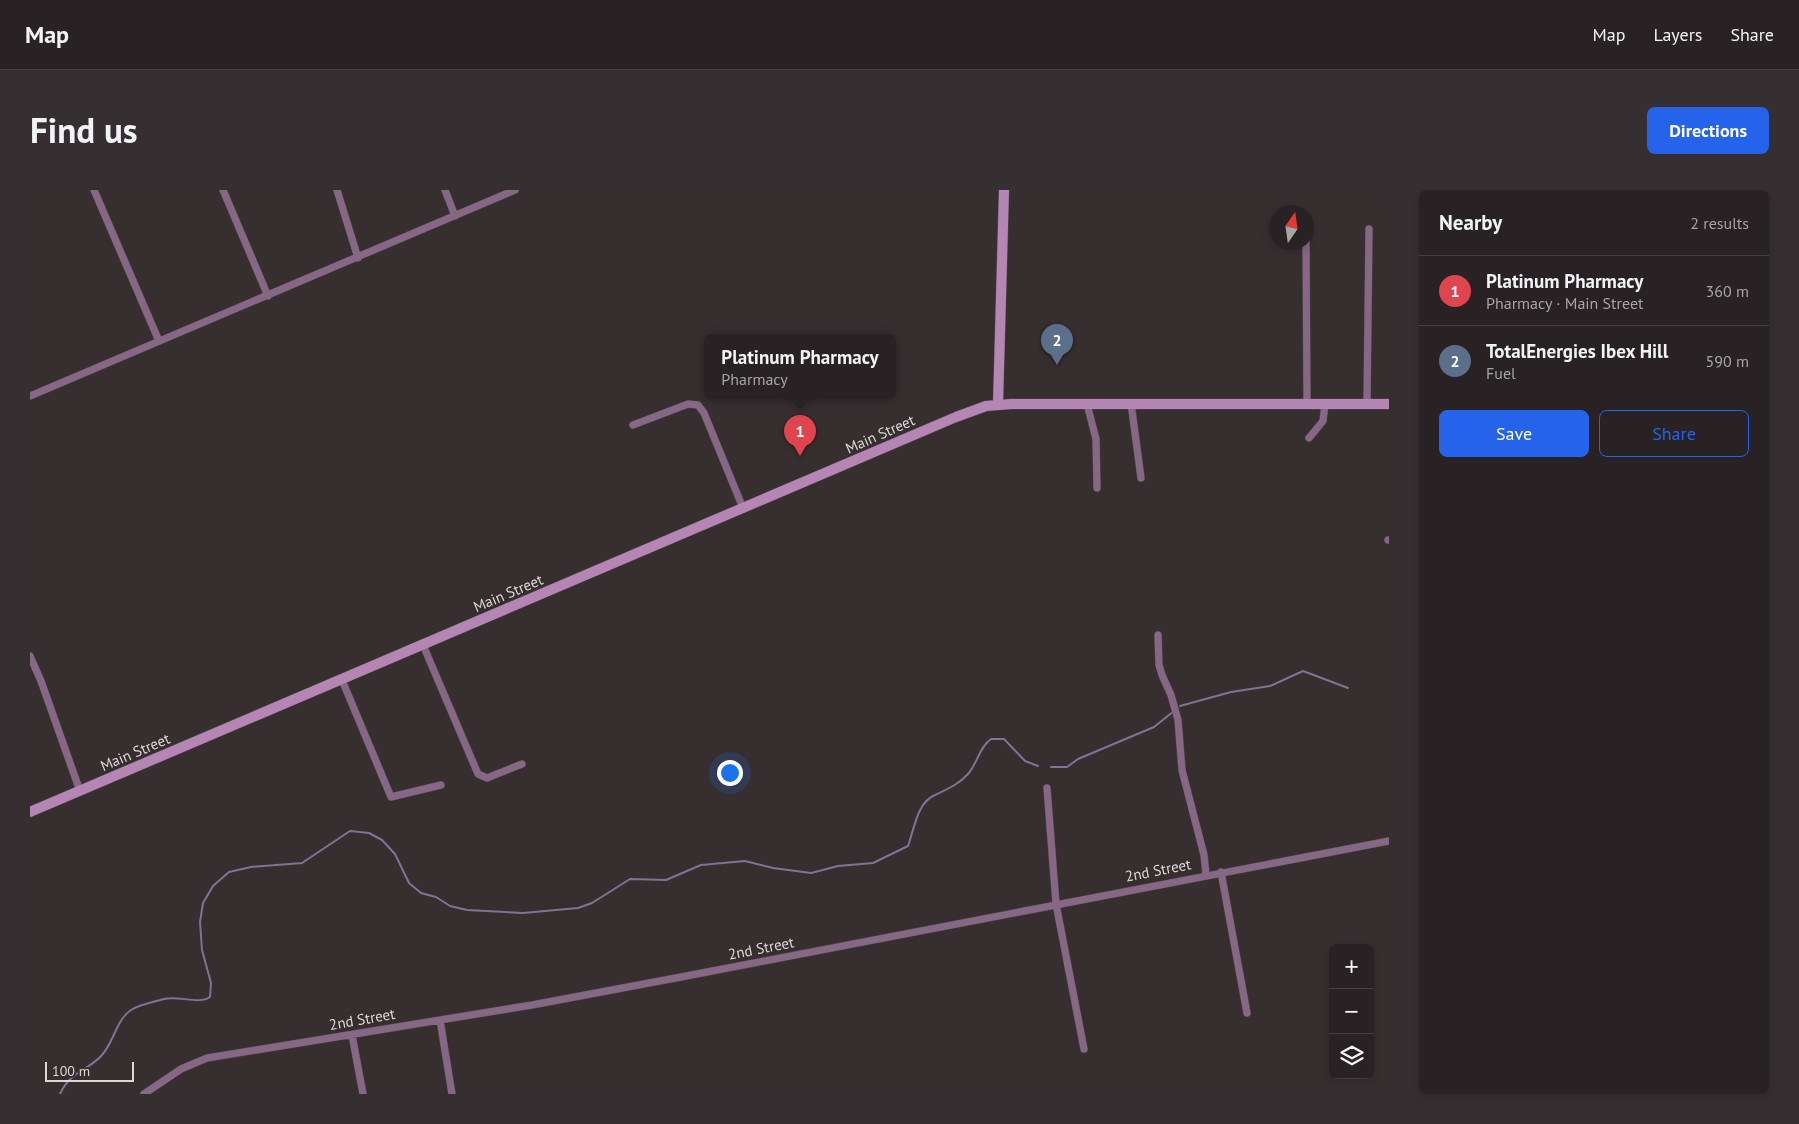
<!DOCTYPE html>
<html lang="en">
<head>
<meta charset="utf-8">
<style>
  :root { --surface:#292224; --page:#352f31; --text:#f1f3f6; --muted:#a5a4a6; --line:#453f41; --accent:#2563eb }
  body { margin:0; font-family:"PT Sans",sans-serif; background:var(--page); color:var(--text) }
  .controls { position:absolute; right:15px; bottom:15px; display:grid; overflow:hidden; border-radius:8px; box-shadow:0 2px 8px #0003 }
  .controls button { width:45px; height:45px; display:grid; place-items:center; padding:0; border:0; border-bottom:1px solid var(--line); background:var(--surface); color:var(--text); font:25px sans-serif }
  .compass { position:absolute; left:1239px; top:15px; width:45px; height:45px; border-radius:50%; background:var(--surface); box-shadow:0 2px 8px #0003; rotate:13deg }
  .scale { position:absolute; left:15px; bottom:12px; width:89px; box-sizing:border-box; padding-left:5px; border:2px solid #ddd7d8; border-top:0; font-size:14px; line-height:18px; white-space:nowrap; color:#ddd7d8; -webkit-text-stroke:4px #372e30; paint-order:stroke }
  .you { position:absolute; left:699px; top:582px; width:18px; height:18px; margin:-12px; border:4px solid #fff; border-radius:50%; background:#1a73e8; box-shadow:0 0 0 8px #1a73e833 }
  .badge { display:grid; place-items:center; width:32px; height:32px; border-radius:50%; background:var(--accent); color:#fff; font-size:16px; font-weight:700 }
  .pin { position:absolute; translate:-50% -41px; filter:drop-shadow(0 1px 2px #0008) }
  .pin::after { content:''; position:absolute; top:26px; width:18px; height:15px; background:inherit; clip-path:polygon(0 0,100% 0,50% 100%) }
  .popup { position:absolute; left:674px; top:144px; width:192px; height:65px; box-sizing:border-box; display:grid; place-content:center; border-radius:8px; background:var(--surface); filter:drop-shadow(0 1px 4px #0005); font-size:16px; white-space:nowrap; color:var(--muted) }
  .popup b { font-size:19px; color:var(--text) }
  .popup::after { content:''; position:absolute; left:50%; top:100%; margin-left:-10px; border:10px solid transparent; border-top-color:var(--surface) }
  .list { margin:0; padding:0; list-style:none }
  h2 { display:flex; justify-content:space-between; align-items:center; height:65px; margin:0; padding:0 20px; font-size:21px }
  h2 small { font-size:16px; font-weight:400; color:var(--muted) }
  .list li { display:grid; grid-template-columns:32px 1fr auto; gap:15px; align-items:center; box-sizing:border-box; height:70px; padding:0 20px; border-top:1px solid var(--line) }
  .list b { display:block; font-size:19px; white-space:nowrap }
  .list p { margin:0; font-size:16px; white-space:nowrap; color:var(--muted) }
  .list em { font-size:16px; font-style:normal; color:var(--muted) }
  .actions { display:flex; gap:10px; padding:15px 20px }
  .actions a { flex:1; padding:11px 0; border:1px solid var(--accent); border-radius:8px; text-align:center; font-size:18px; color:var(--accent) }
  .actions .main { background:var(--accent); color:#fff }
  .icon { flex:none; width:28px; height:28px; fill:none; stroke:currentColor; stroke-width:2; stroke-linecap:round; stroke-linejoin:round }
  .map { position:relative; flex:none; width:1359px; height:904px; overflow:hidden; border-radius:8px }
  header { display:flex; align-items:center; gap:30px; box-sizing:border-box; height:70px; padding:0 25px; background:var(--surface); border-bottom:1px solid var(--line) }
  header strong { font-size:24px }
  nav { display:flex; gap:28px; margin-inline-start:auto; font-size:18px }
  .intro { display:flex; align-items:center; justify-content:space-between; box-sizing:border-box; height:120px; padding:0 30px }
  h1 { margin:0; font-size:35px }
  .button { padding:12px 22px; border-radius:8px; background:var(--accent); color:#fff; font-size:18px; font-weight:700 }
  main { display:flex; gap:30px; padding:0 30px }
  aside { flex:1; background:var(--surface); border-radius:8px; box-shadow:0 2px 8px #0003 }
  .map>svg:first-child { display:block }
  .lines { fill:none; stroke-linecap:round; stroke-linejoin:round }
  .stream { stroke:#7c7593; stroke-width:2 }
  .street-casing { stroke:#52494b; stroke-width:8 }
  .secondary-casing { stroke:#52494b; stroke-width:11 }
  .street { stroke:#866785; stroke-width:7 }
  .secondary { stroke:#b585b4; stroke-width:10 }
  .labels { text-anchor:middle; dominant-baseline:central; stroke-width:4; stroke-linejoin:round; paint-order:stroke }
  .street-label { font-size:15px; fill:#ddd7d8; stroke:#372e30 }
</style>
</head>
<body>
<header>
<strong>Map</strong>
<nav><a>Map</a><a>Layers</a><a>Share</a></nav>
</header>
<div class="intro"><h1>Find us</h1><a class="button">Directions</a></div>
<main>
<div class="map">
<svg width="1359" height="904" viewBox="0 0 1359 904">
  <rect width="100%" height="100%" fill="#372e30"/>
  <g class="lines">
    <path class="stream" d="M1150,516l51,-14 39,-6 33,-15 45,17
      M1021,577h16l11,-8 76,-32 20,-16
      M30,904c10,-23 28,-23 42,-39 12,-13 14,-35 29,-45 10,-6 23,-8 33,-11 15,-4 34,6 46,-2l1,-14 -9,-33 -2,-28 3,-19 10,-17 16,-14 22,-5 51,-4 48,-32 19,2 13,7 13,14 14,29 12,10 15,4 14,9 17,4 56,3 55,-5 14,-5 38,-24 36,1 35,-15 44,-4 28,7 38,5 27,-7 35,-3 35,-17c6,-16 9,-44 27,-51 12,-6 23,-10 33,-21 9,-10 12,-28 23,-35h13l21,22 13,5"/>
    <defs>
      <path id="street" d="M64,0l65,151
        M193,0l45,106
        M307,0l21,68
        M415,0l10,26
        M1276,47l1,167
        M0,206l485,-206
        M1101,213l10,75
        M1057,214l9,35 1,49
        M1337,214l2,-175
        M603,235l55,-21 10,1 6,8 39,95
        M1279,248l14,-17 2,-17
        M1358,350h1
        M1128,445l1,30 3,10 9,20 7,25 4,50 22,85 2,20
        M393,455l55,129 9,4 35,-14
        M0,466l11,25 39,110
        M312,490l49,117 50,-12
        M1017,598l9,116 28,145
        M1191,682l26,141
        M410,830l12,74
        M322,845l11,59
        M114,904l37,-25 26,-11 325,-53 149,-28 708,-136"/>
      <path id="secondary" d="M968,214l6,-214
        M0,622l926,-395 30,-11 25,-2h378"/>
    </defs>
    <use href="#street" class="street-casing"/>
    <use href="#secondary" class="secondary-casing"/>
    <use href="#street" class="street"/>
    <use href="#secondary" class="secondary"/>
  </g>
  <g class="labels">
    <g class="street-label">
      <text transform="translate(850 244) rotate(-24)">Main Street</text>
      <text transform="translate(478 403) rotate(-23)">Main Street</text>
      <text transform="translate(105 562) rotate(-23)">Main Street</text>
      <text transform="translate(1128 680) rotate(-11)">2nd Street</text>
      <text transform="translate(731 758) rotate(-11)">2nd Street</text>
      <text transform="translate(332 829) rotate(-10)">2nd Street</text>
    </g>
  </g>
</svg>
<div class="controls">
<button>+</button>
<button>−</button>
<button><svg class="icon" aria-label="layers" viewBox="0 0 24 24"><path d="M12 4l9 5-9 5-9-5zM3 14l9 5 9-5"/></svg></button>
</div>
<svg class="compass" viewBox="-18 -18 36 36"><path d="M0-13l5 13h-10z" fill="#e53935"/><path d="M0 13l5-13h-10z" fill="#a5a4a6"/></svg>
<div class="scale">100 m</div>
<div class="you"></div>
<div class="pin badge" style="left:770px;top:266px;background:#e0444e">1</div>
<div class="popup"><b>Platinum Pharmacy</b>Pharmacy</div>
<div class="pin badge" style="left:1027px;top:175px;background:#5c6f8a">2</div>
</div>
<aside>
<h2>Nearby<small>2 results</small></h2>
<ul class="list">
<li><span class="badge" style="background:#e0444e">1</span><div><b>Platinum Pharmacy</b><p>Pharmacy · Main Street</p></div><em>360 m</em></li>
<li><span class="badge" style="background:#5c6f8a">2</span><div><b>TotalEnergies Ibex Hill</b><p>Fuel</p></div><em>590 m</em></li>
</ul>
<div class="actions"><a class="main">Save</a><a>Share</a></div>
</aside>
</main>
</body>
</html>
